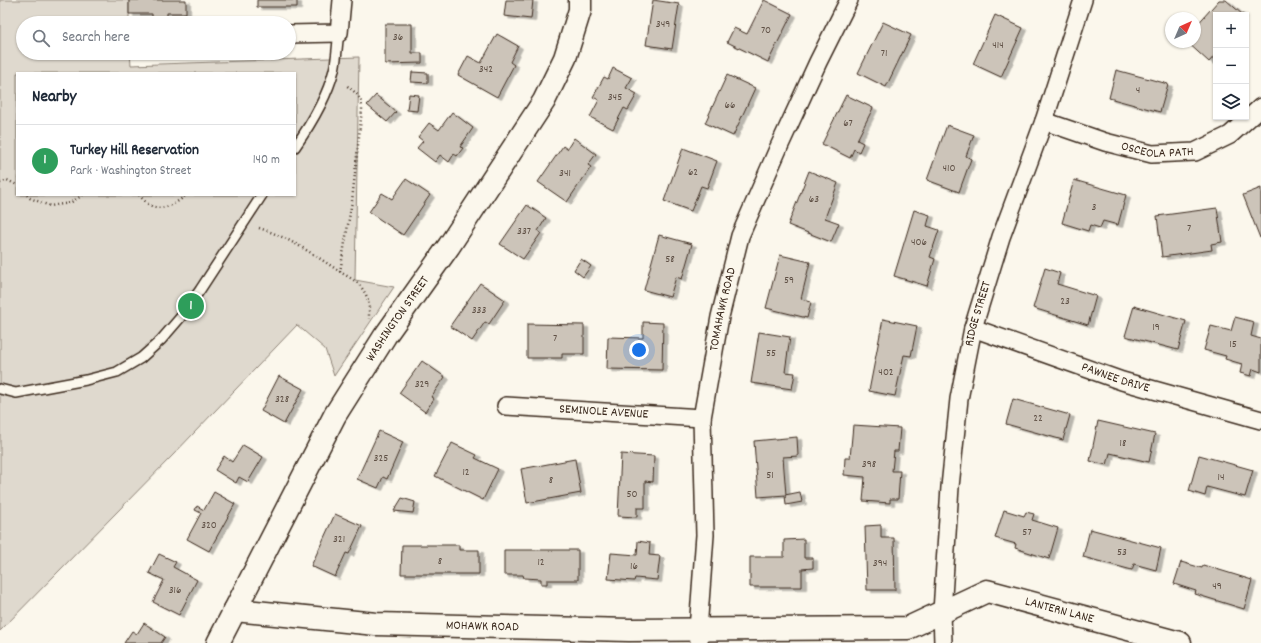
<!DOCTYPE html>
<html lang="en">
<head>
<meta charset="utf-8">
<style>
  :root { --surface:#fff; --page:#f2f2f3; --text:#1f2937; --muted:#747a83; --line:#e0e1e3; --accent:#1f6fb2 }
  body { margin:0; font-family:Dekko,sans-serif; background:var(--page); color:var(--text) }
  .controls { position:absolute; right:12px; top:12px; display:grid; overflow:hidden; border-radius:0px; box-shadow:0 1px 3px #0004 }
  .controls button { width:36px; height:36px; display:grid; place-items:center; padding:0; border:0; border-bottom:1px solid var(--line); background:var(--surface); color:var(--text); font:20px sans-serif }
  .compass { position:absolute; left:1165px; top:12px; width:36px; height:36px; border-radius:50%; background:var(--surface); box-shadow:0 1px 3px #0004; rotate:44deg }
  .you { position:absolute; left:639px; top:350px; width:14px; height:14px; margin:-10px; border:3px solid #fff; border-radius:50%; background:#1a73e8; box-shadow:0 0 0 6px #1a73e833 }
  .badge { display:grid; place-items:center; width:26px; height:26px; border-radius:50%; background:var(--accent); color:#fff; font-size:13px; font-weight:700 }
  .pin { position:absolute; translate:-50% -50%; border:2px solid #fff; box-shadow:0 1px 4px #0006 }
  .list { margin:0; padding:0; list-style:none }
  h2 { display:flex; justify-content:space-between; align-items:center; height:52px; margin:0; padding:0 16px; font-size:17px }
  h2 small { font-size:13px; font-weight:400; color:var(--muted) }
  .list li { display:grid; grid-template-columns:26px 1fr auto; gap:12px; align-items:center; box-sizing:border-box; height:72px; padding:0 16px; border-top:1px solid var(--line) }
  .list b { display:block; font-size:15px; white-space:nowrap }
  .list p { margin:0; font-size:13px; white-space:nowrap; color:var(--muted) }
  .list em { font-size:13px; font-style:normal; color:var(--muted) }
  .icon { flex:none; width:22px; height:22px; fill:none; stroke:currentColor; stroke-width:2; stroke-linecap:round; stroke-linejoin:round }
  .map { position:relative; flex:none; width:1261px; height:643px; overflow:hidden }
  .search { position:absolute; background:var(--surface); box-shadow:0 1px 3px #0004; left:16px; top:16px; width:280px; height:44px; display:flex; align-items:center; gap:10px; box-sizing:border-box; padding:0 14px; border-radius:22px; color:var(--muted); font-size:15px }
  .panel { position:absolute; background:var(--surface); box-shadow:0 1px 3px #0004; left:16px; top:72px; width:280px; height:124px; border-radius:0px }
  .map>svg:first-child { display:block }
  .green { fill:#dfd9ce; stroke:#8d8276; fill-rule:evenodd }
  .building { fill:#ccc4b9; stroke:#3b2a1e; filter:url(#shadow) }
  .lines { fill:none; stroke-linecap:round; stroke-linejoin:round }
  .lane-casing { stroke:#3b2a1e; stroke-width:12 }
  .street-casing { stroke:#3b2a1e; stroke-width:20 }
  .secondary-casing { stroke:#3b2a1e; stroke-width:25 }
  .path { stroke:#3b2a1e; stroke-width:2.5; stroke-dasharray:1 3; stroke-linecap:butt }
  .lane { stroke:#fbf7ec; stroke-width:9 }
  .street { stroke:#fbf7ec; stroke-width:17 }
  .secondary { stroke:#fbf7ec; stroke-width:22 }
  .labels { text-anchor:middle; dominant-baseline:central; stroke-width:4; stroke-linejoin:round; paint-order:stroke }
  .number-label { font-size:11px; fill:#5f5045 }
  .street-label { font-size:13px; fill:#3b2a1e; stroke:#fbf7ec }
</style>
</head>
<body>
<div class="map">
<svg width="1261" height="643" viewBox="0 0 1261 643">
  <defs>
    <filter id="shadow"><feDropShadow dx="4.5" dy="2.5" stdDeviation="0" flood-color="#0004"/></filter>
  </defs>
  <rect width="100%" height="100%" fill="#fbf7ec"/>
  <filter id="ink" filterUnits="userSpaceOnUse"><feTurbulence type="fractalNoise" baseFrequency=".025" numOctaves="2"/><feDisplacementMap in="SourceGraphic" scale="8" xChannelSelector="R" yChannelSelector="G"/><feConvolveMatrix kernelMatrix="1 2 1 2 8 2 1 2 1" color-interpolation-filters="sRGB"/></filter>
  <g filter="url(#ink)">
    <path class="green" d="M0,0h129v23h-106v30h107l1,12 228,-8 -4,223 39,7 -60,89 -9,-27 -28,-24 -124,130 -173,176zM17,73h278v122h-278z"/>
    <path class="building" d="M129,0h57v13h-19v10h-15v-9h-23z
      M257,0h40v7h-40z
      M506,0h27l-2,19 -27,-3z
      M653,0l26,4 -7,45 -26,-4z
      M764,0l28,14 -24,48 -41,-20 7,-14 13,6z
      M1219,0h7l17,15h-27v39l-7,8 -22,-20h8v-15z
      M995,15l28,13 -22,49 -28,-13z
      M883,22l28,13 -25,52 -28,-14z
      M385,24h27v29h10v10l-37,1z
      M497,34l21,12 -8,16 4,3 -17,32 -39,-22 10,-19 13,7z
      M613,68l19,10 -6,10 11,6 -9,16 -4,-2 -11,21 -23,-12 9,-17 -6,-3 11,-20 4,2z
      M1116,70l52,14 -8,28 -51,-14z
      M412,72l16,1v10l-17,-1z
      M727,75l28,13 -22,48 -28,-13z
      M409,94l10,1 -2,16 -10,-1z
      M376,95l20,17 -9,10 -20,-17z
      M846,95l27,13 -16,32 6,3 -4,9 -5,-3 -4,9 -28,-14z
      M452,112l21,16 -13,19 3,1 -6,8 -3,-2 -5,8 -9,-7 -5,7 -18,-14 6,-7 -5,-4 11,-14 10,7z
      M947,125l27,10 -8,21 5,3 -12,33 -32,-12z
      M574,138l22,16 -8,11 3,2 -24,35 -29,-20 25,-36 4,3z
      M683,148l34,13 -10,27 -6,-2 -10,25 -27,-10z
      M809,171l29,12 -13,35 14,5 -8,19 -43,-17z
      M406,179l24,16 -27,40 -34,-23 13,-19 10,6z
      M1074,180l52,15 -8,30 -15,-4 -3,7 -10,-3 -2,6 -26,-8z
      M1261,188v50h-1l-17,-43z
      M527,205l19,13 -8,13 3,2 -18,26 -23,-15z
      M1217,208l5,34 -11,2 1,6 -50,7 -5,-41z
      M914,210l16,5 -3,11 12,4 -9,27 5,2 -8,27 -33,-10z
      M659,235l33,9 -10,35 -6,-2 -6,20 -26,-7z
      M780,255l30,7 -9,37 10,3 -4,16 -41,-10z
      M581,259l10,7 -8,11 -9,-7z
      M1045,268l15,5 -3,11 39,12 -8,29 -55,-17z
      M480,283l25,17 -16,24 -4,-2 -13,19 -22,-15z
      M1134,306l52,15 -8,29 -53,-14z
      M1235,317l19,5 -3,14 10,3v33l-8,-3 -2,7 -11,-3 2,-9 -17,-5 1,-3 -22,-6 7,-24 20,5z
      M883,319l34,7 -6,30 -7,-1 -9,41 -26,-5z
      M643,322l20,1 -1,47 -55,-1 1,-32 35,1z
      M527,324l57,1v29h-22v4h-35z
      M759,332l31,5 -5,35 10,1 -3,16 -41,-6z
      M422,361l23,16 -14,20 3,2 -9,13 -26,-19z
      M279,376l24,13 -19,35 -23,-13z
      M1013,399l57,16 -7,25 -57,-16z
      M1098,421l57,13 -6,28 -39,-9 -3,12 -17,-4z
      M853,425l47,3 -2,23h-4l-2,20h8l-2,28h-8v4l-27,-2 2,-24 -21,-2 1,-17h5z
      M379,431l24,11 -16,37 -4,-2 -5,11 -21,-9z
      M797,437l1,19 -15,1 3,38 -28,2 -4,-56z
      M452,443l25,12 -2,3 23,11 -15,31 -48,-24z
      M243,445l20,12 -15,25 -9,-5 -3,6 -21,-13 9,-14 8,6z
      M621,454l33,2 -1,26 -8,-1v27h-8v9l-19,-1z
      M1199,455l54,15 -8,27 -38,-10 -2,9 -16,-5z
      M575,459l6,34 -54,10 -6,-34z
      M214,492l21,12 -26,47 -22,-12 14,-26 -6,-3 2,-4 7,4z
      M800,492l2,10 -16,3 -1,-10z
      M402,498l13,4 -2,11 -19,-2z
      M1004,510l20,6 2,-4 8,2 -2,6 26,8 -9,31 -34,-11 1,-4 -21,-6z
      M335,514l27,12 -13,28 -3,-1 -11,24 -24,-11z
      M881,525v13h13l1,52h-28l-2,-64z
      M1090,529l71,19 -5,22 -22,-6 -2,6 -49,-13z
      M804,539v19h9v10l-11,1v18h-52v-30h34v-17z
      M638,541l12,2 -1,12 11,1 -3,24 -22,-2 -1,3 -26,-2 3,-26 26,2z
      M402,545h57v5h20v24h-78z
      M504,550h74v30h-31v4h-6v-5l-17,-1 -1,-3h-19z
      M159,554l17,8 -3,5 24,13 -18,35 -26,-13 11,-22 -15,-7z
      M1181,562l21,6 1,-3 49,15 -8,29 -49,-15 1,-3 -22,-7z
      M144,623l21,14 -4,6h-37l8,-12 5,3z"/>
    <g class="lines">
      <defs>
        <path id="lane" d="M295,147c16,-23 32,-49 39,-77 3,-12 3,-25 5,-37
          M0,389l16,4 70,-13 31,-8 24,-14 20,-18 19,-22 20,-28 62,-95"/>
        <g id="street">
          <path d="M289,34l50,-1 3,-33"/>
          <path id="s1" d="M1044,121l61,21 47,12 43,-2 35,-17 31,-28"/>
          <path id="s2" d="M973,328l149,53 139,39"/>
          <path id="s3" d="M506,406l196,12"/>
          <path id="s4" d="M699,643l-1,-13 7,-95 -3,-117 18,-101 20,-81 38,-87 40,-87 31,-62"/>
          <path id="s5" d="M943,643l-1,-31 8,-125 9,-88 14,-71 28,-91 43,-116 39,-121"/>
        </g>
        <g id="secondary">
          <path id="s6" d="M235,610l141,14 253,6 279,-2 79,-37 193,52"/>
          <path id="s7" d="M218,643l117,-228 50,-79 64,-90 95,-145 21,-43 15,-48v-10"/>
        </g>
      </defs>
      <use href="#lane" class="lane-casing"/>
      <use href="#street" class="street-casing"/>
      <use href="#secondary" class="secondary-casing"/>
      <path class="path" d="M0,183l7,-3 10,5
        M27,195l3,3 20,8 20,-3 13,-8
        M139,195c3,3 6,7 9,9 13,9 28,0 38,-9
        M259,228c29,9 54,26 80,43 7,5 17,9 22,16 9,12 8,18 8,32
        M340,272l12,-71 10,-92c0,-12 -7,-17 -16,-24"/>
      <use href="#lane" class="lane"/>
      <use href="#street" class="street"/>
      <use href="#secondary" class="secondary"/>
    </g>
  </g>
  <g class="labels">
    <g class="number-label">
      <text x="663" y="25">349</text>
      <text x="766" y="31">70</text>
      <text x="398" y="38">36</text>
      <text x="998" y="46">414</text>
      <text x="884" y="54">71</text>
      <text x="486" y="70">342</text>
      <text x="1138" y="91">4</text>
      <text x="615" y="98">345</text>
      <text x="730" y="106">66</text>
      <text x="848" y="124">67</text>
      <text x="949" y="169">410</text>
      <text x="693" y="173">62</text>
      <text x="565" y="174">341</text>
      <text x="814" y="200">63</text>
      <text x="1094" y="208">3</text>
      <text x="1189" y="229">7</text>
      <text x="524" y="232">337</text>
      <text x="919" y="243">406</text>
      <text x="670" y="260">58</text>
      <text x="789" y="281">59</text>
      <text x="1065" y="302">23</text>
      <text x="479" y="311">333</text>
      <text x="1156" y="328">19</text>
      <text x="555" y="339">7</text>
      <text x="1233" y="345">15</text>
      <text x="771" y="354">55</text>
      <text x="886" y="373">402</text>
      <text x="422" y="385">329</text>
      <text x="282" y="400">328</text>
      <text x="1038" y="419">22</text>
      <text x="1123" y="444">18</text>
      <text x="381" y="459">325</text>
      <text x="869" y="465">398</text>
      <text x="466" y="473">12</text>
      <text x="770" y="476">51</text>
      <text x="1221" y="478">14</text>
      <text x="551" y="481">8</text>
      <text x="632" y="495">50</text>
      <text x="209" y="526">320</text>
      <text x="1027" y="533">57</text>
      <text x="339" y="540">321</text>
      <text x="1122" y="553">53</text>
      <text x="440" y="562">8</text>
      <text x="541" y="563">12</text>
      <text x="880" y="564">394</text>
      <text x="634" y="567">16</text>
      <text x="1217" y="587">49</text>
      <text x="175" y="591">316</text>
    </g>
    <g class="street-label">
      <text stroke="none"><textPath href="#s1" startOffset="118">OSCEOLA PATH</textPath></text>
      <text stroke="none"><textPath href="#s4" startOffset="336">TOMAHAWK ROAD</textPath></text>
      <text stroke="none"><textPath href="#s5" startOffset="332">RIDGE STREET</textPath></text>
      <text stroke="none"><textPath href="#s7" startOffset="371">WASHINGTON STREET</textPath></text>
      <text stroke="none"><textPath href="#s2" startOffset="151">PAWNEE DRIVE</textPath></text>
      <text stroke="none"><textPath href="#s3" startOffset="98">SEMINOLE AVENUE</textPath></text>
      <text stroke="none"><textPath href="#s6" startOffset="836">LANTERN LANE</textPath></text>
      <text stroke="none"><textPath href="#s6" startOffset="248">MOHAWK ROAD</textPath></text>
    </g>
  </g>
</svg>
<div class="controls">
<button>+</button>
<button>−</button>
<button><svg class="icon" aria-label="layers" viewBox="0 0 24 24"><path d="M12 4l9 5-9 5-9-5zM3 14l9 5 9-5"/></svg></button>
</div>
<svg class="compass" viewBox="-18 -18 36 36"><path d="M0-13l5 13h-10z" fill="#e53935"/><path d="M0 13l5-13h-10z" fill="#747a83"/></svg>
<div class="you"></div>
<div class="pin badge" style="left:191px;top:306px;background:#2e9e5b">1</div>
<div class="search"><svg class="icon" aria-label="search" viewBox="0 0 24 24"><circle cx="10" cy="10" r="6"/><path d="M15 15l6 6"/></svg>Search here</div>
<section class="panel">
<h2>Nearby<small></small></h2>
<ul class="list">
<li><span class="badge" style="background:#2e9e5b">1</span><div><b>Turkey Hill Reservation</b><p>Park · Washington Street</p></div><em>140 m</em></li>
</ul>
</section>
</div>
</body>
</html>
